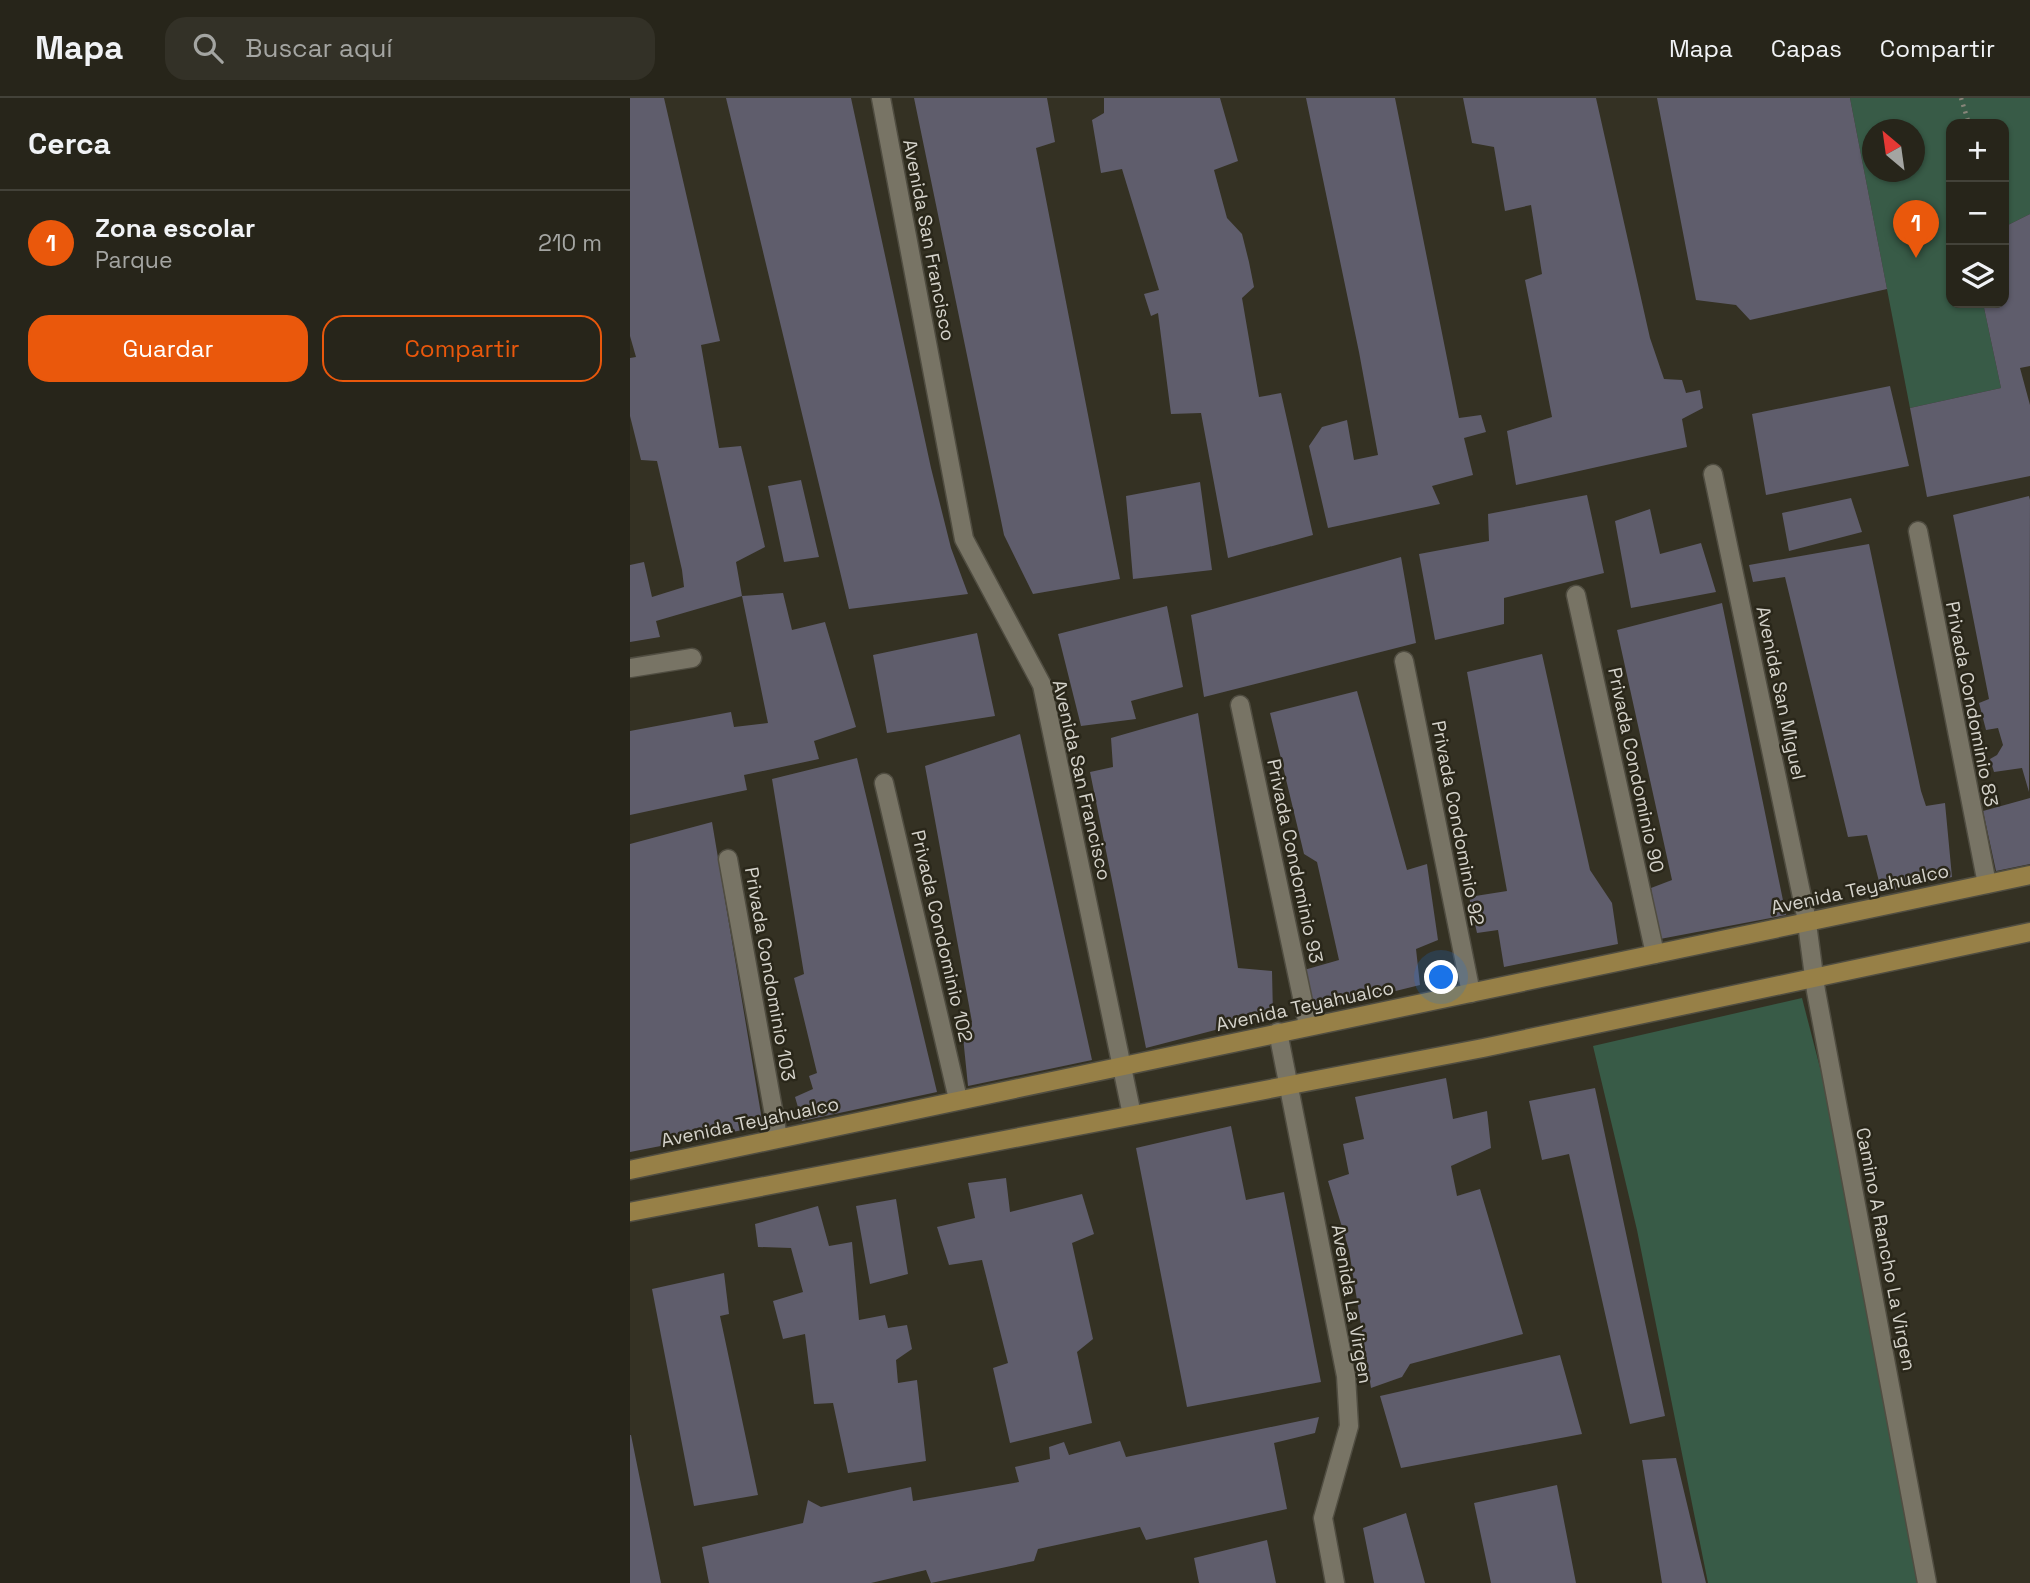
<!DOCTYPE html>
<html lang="es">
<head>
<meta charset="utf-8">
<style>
  :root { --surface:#27251a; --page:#333127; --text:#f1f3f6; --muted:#a4a5a2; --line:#434239; --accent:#ea580c }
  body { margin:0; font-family:"Space Grotesk",sans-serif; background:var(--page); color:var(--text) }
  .controls { position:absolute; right:21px; top:21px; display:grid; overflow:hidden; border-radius:14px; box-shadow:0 2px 5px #0004 }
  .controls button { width:63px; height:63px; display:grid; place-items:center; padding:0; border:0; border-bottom:2px solid var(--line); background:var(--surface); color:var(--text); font:35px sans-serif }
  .compass { position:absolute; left:1232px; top:21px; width:63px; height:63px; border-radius:50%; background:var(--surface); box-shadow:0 2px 5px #0004; rotate:331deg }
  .you { position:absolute; left:812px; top:880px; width:24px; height:24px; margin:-18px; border:5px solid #fff; border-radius:50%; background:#1a73e8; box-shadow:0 0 0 10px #1a73e833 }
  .badge { display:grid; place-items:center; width:46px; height:46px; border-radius:50%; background:var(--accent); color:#fff; font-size:23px; font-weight:700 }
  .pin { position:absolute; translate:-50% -58px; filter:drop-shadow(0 2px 4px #0008) }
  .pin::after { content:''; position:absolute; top:37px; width:24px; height:21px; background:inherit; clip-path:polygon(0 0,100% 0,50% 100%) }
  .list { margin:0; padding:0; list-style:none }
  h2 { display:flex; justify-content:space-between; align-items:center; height:91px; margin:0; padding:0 28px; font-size:30px }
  h2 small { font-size:23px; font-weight:400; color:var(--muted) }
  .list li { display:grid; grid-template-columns:46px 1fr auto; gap:21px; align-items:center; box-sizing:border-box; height:105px; padding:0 28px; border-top:2px solid var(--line) }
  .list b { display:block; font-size:26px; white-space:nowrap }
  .list p { margin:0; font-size:23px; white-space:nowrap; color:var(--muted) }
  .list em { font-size:23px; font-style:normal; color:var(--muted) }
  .actions { display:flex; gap:14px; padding:21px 28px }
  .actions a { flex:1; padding:16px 0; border:2px solid var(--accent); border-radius:21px; text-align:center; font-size:24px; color:var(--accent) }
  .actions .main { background:var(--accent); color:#fff }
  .icon { flex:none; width:38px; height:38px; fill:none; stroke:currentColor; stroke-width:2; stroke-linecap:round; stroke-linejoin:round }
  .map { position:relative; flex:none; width:1400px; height:1485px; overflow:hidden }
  header { display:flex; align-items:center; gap:42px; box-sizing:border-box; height:98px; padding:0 35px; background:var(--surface); border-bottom:2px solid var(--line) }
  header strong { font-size:33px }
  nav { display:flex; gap:38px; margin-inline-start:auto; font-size:24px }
  .search { width:490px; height:63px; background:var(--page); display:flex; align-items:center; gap:18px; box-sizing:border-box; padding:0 24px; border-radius:21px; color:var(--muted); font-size:26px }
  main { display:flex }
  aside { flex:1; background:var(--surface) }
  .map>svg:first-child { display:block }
  .green { fill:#385b47; fill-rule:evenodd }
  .building { fill:#5f5d6c }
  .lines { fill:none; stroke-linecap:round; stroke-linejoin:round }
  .minor-casing { stroke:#504d41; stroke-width:21 }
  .tertiary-casing { stroke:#504d41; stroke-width:21 }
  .secondary-casing { stroke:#504d41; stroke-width:21 }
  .path { stroke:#88857a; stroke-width:4.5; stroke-dasharray:2 5; stroke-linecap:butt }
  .minor { stroke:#787465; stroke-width:18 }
  .tertiary { stroke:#787465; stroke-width:18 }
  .secondary { stroke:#978047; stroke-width:18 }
  .labels { text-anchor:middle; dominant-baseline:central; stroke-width:5; stroke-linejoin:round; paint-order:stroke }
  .street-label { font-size:19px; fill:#d5d3cb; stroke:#2a271a }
</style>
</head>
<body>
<header>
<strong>Mapa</strong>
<div class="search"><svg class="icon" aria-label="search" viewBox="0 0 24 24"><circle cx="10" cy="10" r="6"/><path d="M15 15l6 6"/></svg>Buscar aquí</div>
<nav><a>Mapa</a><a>Capas</a><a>Compartir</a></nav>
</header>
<main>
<aside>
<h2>Cerca<small></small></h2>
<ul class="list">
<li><span class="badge">1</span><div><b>Zona escolar</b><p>Parque</p></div><em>210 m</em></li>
</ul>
<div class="actions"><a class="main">Guardar</a><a>Compartir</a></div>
</aside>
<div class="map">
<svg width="1400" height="1485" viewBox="0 0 1400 1485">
  <rect width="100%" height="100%" fill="#343123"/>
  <path class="green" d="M1220,0h180v116l-26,13v-103h-53v179h32l18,85 -91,20zM1242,32h42v42h-42z
    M1172,900l38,147 84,438h-216l-71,-353 -44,-184z"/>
  <path class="building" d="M0,0h34l56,243 -19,4 18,103 22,-2 24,101 -29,15 6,34 -86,25 4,16 -30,5v-77l14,-3 8,35 32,-10 -2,-17 -25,-109 -16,-1 -11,-44v-58l6,-1 -6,-21z
    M96,0h125l80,370 20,80 17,46 -119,15z
    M284,0h133l8,44 -19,6 84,431 -87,15 -29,-59z
    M474,0h116l18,63 -24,9 13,48 15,16 7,28 5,25 -12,11 17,99 22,-4 32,142 -85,23 -27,-145 -30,1 -13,-101 -7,3 -7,-22 15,-4 -37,-121 -21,4 -9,-53 12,-7z
    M676,0h89l64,320 22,-3 5,17 -22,6 9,37 -41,11 8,18 -112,24 -19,-82 13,-19 25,-7 7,40 24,-5 -19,-103z
    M833,0h133l54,240 14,41 18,1 4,13 14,-3 3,18 -21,11 5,28 -171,38 -9,-54 45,-14 -27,-137 17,-6 -11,-69 -26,6 -11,-64 -22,-4z
    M1027,0h193l37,191 -137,31 -14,-15 -40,-5z
    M1400,116v152l-10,2 10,37v71l-103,21 -17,-89 91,-20 -18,-85h21v-76z
    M1260,288l19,80 -143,29 -14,-81z
    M171,382l18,77 -35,5 -16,-76z
    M570,384l12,88 -79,9 -7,-83z
    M957,397l17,78 -100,25v26l-69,16 -16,-86 70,-13 -1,-27z
    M1399,398l1,4 -1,292 -7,-24 -28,4 -4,-13 7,-4 6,-10 -5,-17 -12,2 -7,-27 10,-4 -36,-184z
    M1221,400l11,34 -73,19 -7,-38z
    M1020,411l10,45 41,-11 15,49 -85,16 -16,-87z
    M1239,446l52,247 5,15 19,-3 7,74 -70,16 -15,-58 -19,2 -63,-260 -32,5 -4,-17z
    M771,459l15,86 -212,54 -13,-82z
    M153,495l9,37 33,-8 31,105 -42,14 5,18 -75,16 3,15 -117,25v-84l101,-19 3,15 34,-4 -26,-127z
    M1092,505l64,312 -126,24 -9,-51 21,-8 -55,-250z
    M537,508l16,81 -52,14 5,18 -55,7 -23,-92z
    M347,535l18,83 -108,17 -14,-78z
    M912,556l48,216 22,33 6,41 -114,23 -6,-37 -21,3 -8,-36 38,-6 -40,-219z
    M727,593l50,179 20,-6 11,76 -22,9 4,36 -106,26 -10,-41 35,-10 -22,-98 -13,-8 -34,-141z
    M568,615l40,255 34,3 1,44 -127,33 -56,-276 23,-5 -2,-29z
    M390,636l72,326 -124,26 -6,-59 10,-5 -47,-256z
    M227,660l80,334 -135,29 -7,-24 18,-8 -4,-13 8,-3 -23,-95 10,-4 -32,-195z
    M1400,700v66l-34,7 -13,-60z
    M82,724l51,304 -133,26v-308z
    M816,980l7,41 34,-8 4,37 -40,18 6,30 23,-7 43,145 -113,30 -8,13 -31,11 -22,-138 -21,-69 21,-7 -6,-30 21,-5 -9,-42z
    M965,990l70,328 -35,8 -61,-270 -27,6 -13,-59z
    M601,1028l15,74 38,-8 37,190 -134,25 -51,-259z
    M376,1080l4,34 72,-18 12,40 -22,9 21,96 -16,13 15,71 -82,20 -17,-75 15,-5 -26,-103 -33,5 -12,-38 38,-9 -7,-35z
    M266,1101l12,75 -38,10 -14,-78z
    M188,1108l11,40 23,-4 7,78 26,-5 3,13 19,-3 5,24 -16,11 2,23 19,-3 9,81 -78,12 -15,-70 -19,1 -9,-70 -22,5 -10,-38 30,-9 -12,-44 -33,-1 -3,-23z
    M94,1175l5,41 -9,2 38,179 -64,11 -42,-217z
    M930,1257l22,79 -181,34 -21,-72z
    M689,1319l-4,16 -41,10 13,66 -141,31 -6,-13 -102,22 -4,12 -103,22 -5,-13 -55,13h-162l-7,-36 101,-24 5,-23 13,7 90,-20 2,14 106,-19 -4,-15 35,-8 -1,-12 15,-5 5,13 51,-14 6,16z
    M0,1337h1l30,148h-31z
    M1046,1360l30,125h-44l-20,-123z
    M927,1387l19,98h-85l-17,-80z
    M776,1415l19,70h-51l-11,-55z
    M637,1442l9,43h-77l-5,-25z"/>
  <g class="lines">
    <defs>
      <path id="minor" d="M1083,376l93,442 10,75 111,592
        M1288,433l69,353
        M946,497l79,359
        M774,563l67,332
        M0,570l62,-10
        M610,607l68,320
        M254,685l74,316
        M98,761l50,278
        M648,934l68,344 3,50 -26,92 12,65"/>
      <path id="tertiary" d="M251,0l83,441 78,146 90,430"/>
      <path id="secondary" d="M0,1072l1400,-295
        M0,1114l853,-164 547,-116"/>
    </defs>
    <use href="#minor" class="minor-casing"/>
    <use href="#tertiary" class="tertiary-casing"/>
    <use href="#secondary" class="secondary-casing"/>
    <path class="path" d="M1331,0l8,26"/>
    <use href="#minor" class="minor"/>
    <use href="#tertiary" class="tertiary"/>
    <use href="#secondary" class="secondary"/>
  </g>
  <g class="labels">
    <g class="street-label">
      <text transform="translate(299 142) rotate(79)">Avenida San Francisco</text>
      <text transform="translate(1151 595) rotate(78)">Avenida San Miguel</text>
      <text transform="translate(1342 606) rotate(79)">Privada Condominio 83</text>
      <text transform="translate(1006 672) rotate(78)">Privada Condominio 90</text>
      <text transform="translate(452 682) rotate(77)">Avenida San Francisco</text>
      <text transform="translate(828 725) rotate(79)">Privada Condominio 92</text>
      <text transform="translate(665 763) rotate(78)">Privada Condominio 93</text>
      <text transform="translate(1230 791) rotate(-12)">Avenida Teyahualco</text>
      <text transform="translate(312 838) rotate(77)">Privada Condominio 102</text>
      <text transform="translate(140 876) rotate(80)">Privada Condominio 103</text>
      <text transform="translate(675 908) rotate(-12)">Avenida Teyahualco</text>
      <text transform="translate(120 1024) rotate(-12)">Avenida Teyahualco</text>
      <text transform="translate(1256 1151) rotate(79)">Camino A Rancho La Virgen</text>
      <text transform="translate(722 1206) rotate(80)">Avenida La Virgen</text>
    </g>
  </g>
</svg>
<div class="controls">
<button>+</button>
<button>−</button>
<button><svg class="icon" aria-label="layers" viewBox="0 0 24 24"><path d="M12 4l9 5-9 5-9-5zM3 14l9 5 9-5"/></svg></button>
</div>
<svg class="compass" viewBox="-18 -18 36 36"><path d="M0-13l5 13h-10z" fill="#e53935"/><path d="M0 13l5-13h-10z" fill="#a4a5a2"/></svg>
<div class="you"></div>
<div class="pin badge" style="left:1286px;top:160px">1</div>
</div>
</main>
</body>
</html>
